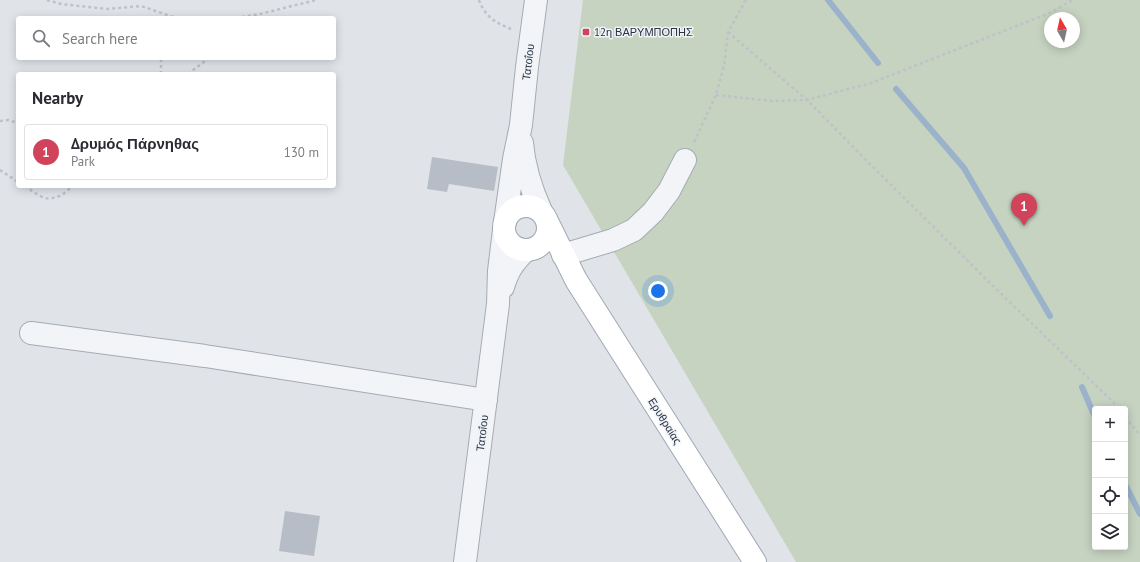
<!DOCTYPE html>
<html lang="en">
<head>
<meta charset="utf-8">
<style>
  :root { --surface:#fff; --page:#f2f2f3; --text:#2b2b33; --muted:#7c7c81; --line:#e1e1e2; --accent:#d0435a }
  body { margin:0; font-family:"PT Sans",sans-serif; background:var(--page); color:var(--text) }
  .controls { position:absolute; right:12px; bottom:12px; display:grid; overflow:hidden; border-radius:4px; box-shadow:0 2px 10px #0003 }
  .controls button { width:36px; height:36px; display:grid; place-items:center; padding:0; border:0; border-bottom:1px solid var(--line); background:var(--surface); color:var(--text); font:20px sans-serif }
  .compass { position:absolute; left:1044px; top:12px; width:36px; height:36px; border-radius:50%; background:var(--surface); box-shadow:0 2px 10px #0003; rotate:351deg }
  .you { position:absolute; left:658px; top:291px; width:14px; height:14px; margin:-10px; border:3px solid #fff; border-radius:50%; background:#1a73e8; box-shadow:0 0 0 6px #1a73e833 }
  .badge { display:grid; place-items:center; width:26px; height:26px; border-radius:50%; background:var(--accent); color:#fff; font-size:13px; font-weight:700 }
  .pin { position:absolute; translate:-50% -33px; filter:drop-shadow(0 1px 2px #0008) }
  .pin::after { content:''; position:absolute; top:21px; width:14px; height:12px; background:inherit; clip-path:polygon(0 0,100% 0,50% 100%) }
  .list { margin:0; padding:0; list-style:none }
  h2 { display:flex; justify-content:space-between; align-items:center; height:52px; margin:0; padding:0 16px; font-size:17px }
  h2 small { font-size:13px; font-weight:400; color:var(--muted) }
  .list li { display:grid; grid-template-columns:26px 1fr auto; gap:12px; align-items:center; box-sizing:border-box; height:56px; margin:0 8px 8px; padding:0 8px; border:1px solid var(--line); border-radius:4px }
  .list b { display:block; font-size:15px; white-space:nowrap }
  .list p { margin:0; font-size:13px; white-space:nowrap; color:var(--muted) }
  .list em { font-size:13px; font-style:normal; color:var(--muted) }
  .icon { flex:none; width:22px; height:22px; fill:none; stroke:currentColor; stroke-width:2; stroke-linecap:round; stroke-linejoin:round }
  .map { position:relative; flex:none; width:1140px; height:562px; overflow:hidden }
  .search { position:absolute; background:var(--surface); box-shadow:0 2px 10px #0003; left:16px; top:16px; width:320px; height:44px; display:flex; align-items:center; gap:10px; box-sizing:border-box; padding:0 14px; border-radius:4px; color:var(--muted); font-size:15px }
  .panel { position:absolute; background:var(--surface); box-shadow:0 2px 10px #0003; left:16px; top:72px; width:320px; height:116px; border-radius:4px }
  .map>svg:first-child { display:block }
  .green { fill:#c6d3c1; fill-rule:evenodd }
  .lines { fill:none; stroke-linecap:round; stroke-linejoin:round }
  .stream { stroke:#9ab2ca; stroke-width:6 }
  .building { fill:#b7bdc6 }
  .minor-casing { stroke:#a5abb3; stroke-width:24 }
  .major-casing { stroke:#9fa8b5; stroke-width:24 }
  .path { stroke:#bec2c8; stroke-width:2.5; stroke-dasharray:3 3; stroke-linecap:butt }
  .minor { stroke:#f3f4f7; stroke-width:22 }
  .major { stroke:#fff; stroke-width:22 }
  .poi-dot { fill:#d0435a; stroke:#f0f3f7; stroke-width:1.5 }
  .labels { text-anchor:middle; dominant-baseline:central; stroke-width:3; stroke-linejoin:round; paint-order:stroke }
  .poi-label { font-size:11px; fill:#283241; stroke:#f0f3f7; text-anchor:start }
  .street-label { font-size:11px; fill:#283241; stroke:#f0f3f7 }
</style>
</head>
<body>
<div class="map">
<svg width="1140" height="562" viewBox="0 0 1140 562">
  <rect width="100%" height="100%" fill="#e0e4e9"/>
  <path class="green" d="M583,0h557v562h-344l-233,-397zM1050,18h24v24h-24zM1095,409h30v138h-30z"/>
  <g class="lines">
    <path class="stream" d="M828,0l50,63
      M896,89l68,79 86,148
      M1082,387l13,30
      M1125,484l15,30"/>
  </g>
  <path class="building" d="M432,157l66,10 -4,24 -45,-7 -2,8 -20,-3z
    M285,511l35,5 -6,40 -35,-5z"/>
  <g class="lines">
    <defs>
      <path id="minor" d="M522,143c2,23 9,46 19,68
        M505,222l9,-63 7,-34 6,-58 9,-67
        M563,255l50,-15 21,-10 19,-18 16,-21 16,-31
        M503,287c5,-17 10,-24 23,-37
        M31,333l174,23 281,44
        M465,562l33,-258 1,-33 5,-41"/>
      <path id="major" d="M504 228a22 22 0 1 1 44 0a22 22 0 1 1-44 0Z
        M548,223l28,57 179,282"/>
    </defs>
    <use href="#minor" class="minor-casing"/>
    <use href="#major" class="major-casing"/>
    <path class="path" d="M47,0l14,4 46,5 34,-3 35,12
      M479,0c6,17 17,23 32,29
      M236,18l24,-4 56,-14
      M728,32l79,68 58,59 127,126 120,116 7,8
      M161,74v-16
      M188,74l21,-16
      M716,95l56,6 35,-1 64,-17 181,-71 20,-12
      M0,121l8,-1 10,3
      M694,142l22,-47 8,-29 4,-34 18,-32
      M0,170l18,12
      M25,186c6,4 13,10 20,12 9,2 22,-4 26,-12
      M1125,417l15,18"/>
    <use href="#minor" class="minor"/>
    <use href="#major" class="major"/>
  </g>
  <rect class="poi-dot" x="582" y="28" width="8" height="8" rx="2"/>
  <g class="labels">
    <g class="poi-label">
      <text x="594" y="32">12η ΒΑΡΥΜΠΟΠΗΣ</text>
    </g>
    <g class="street-label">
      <text transform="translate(528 62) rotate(-83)">Τατοΐου</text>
      <text transform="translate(665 421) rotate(58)">Ερυθραίας</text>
      <text transform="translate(482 433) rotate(-83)">Τατοΐου</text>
    </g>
  </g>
</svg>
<div class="controls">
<button>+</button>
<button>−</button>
<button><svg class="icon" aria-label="locate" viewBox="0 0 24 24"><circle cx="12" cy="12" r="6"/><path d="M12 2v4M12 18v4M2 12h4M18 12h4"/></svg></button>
<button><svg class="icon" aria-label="layers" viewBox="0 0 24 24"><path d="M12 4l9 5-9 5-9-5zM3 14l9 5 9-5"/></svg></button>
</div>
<svg class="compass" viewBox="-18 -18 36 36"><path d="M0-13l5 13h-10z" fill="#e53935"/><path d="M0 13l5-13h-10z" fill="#7c7c81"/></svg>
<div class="you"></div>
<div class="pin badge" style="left:1024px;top:226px">1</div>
<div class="search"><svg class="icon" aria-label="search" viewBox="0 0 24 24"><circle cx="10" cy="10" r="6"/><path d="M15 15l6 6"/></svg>Search here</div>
<section class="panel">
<h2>Nearby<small></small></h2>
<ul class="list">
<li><span class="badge">1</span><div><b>Δρυμός Πάρνηθας</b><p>Park</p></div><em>130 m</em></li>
</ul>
</section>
</div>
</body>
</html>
